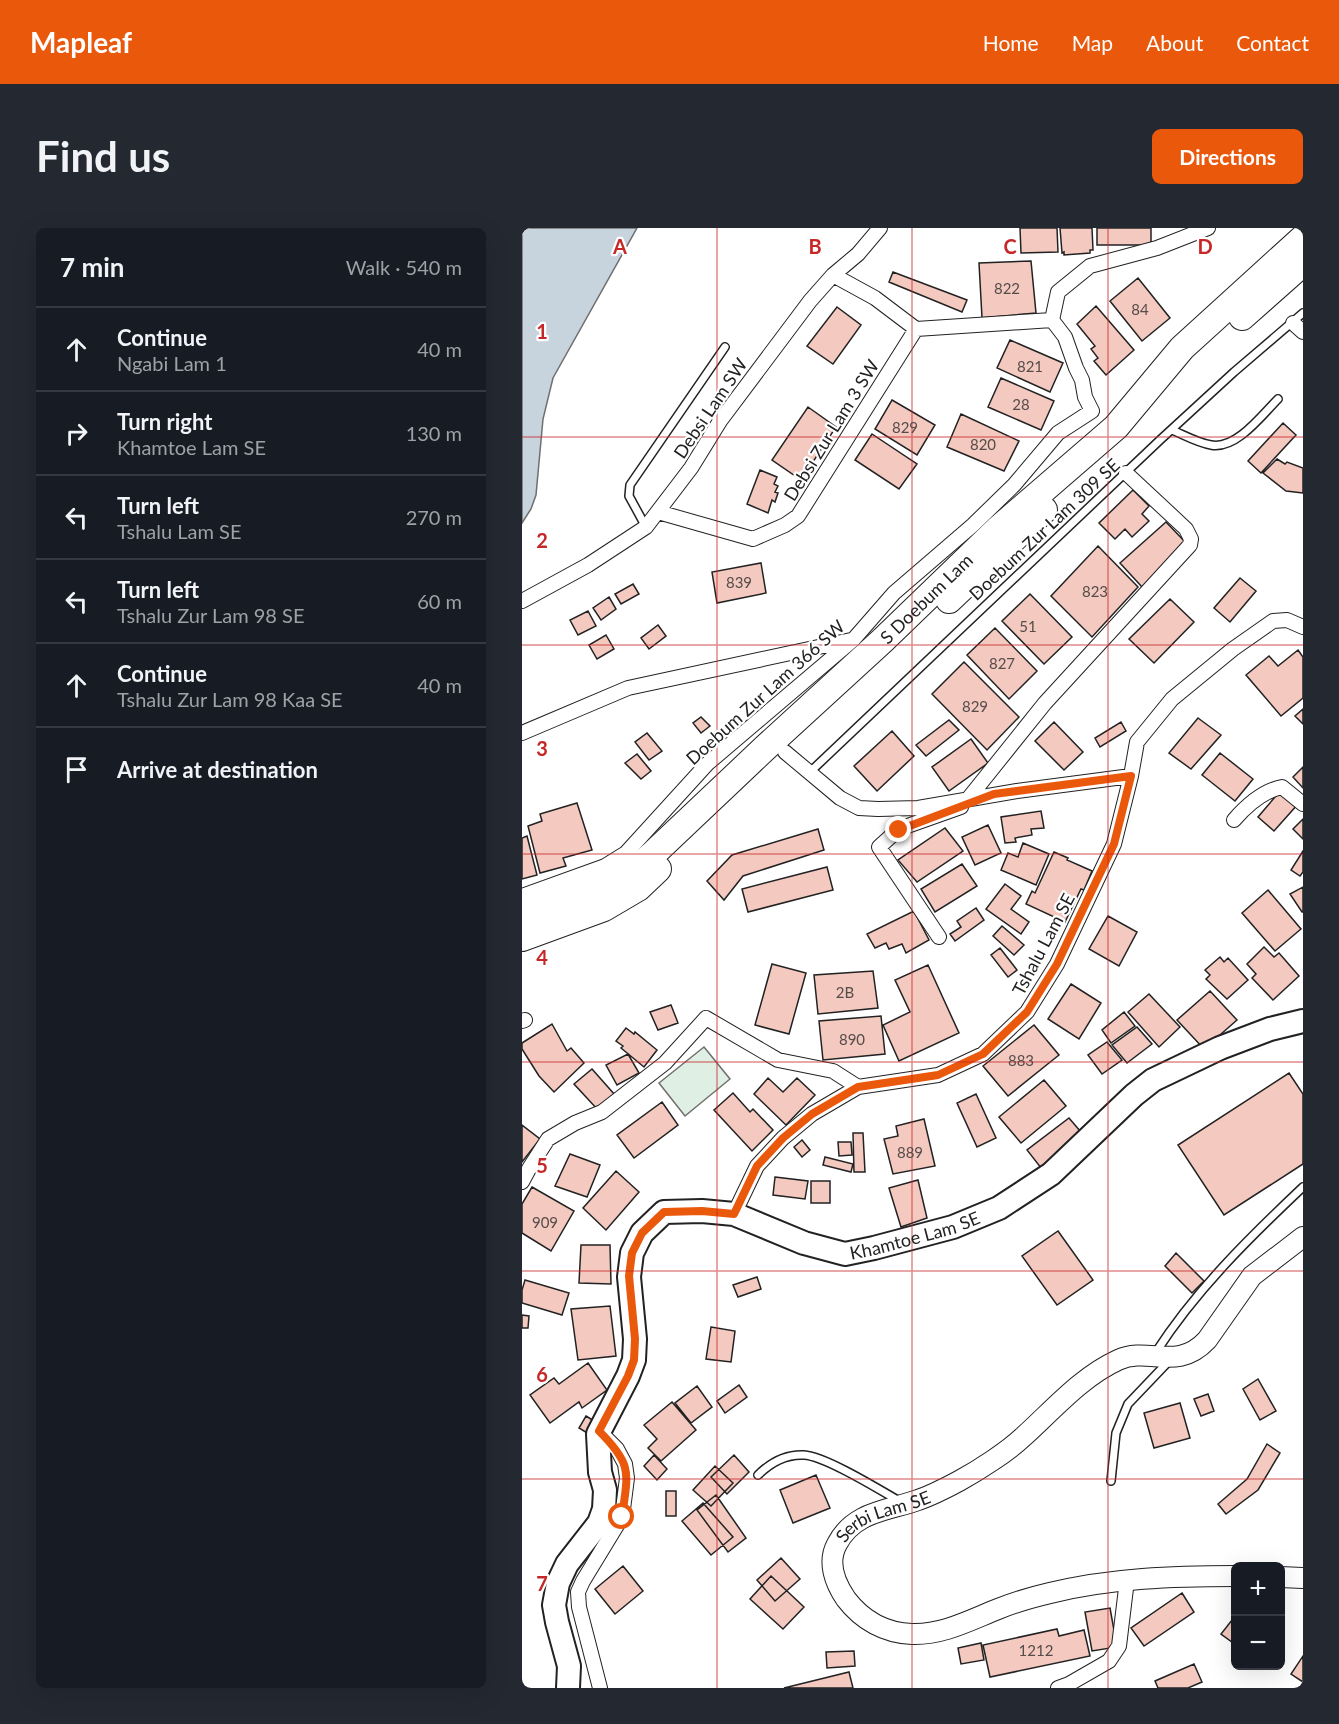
<!DOCTYPE html>
<html lang="en">
<head>
<meta charset="utf-8">
<style>
  :root { --surface:#171b24; --page:#242831; --text:#f1f3f6; --muted:#9ea1a6; --line:#363941; --accent:#ea580c }
  body { margin:0; font-family:Lato,sans-serif; background:var(--page); color:var(--text) }
  .controls { position:absolute; right:18px; bottom:18px; display:grid; overflow:hidden; border-radius:9px; box-shadow:0 6px 24px #0002 }
  .controls button { width:54px; height:54px; display:grid; place-items:center; padding:0; border:0; border-bottom:2px solid var(--line); background:var(--surface); color:var(--text); font:30px sans-serif }
  .stop { position:absolute; width:18px; height:18px; margin:-14px; border:4px solid #ea580c; border-radius:50%; background:#fff }
  .stop.end { background:#ea580c; border-color:#fff; box-shadow:0 2px 6px #0008 }
  .list { margin:0; padding:0; list-style:none }
  h2 { display:flex; justify-content:space-between; align-items:center; height:78px; margin:0; padding:0 24px; font-size:26px }
  h2 small { font-size:20px; font-weight:400; color:var(--muted) }
  .list li { display:grid; grid-template-columns:39px 1fr auto; gap:18px; align-items:center; box-sizing:border-box; height:84px; padding:0 24px; border-top:2px solid var(--line) }
  .list b { display:block; font-size:22px; white-space:nowrap }
  .list p { margin:0; font-size:20px; white-space:nowrap; color:var(--muted) }
  .list em { font-size:20px; font-style:normal; color:var(--muted) }
  .icon { flex:none; width:33px; height:33px; fill:none; stroke:currentColor; stroke-width:2; stroke-linecap:round; stroke-linejoin:round }
  .map { position:relative; flex:none; width:781px; height:1460px; overflow:hidden; border-radius:9px }
  header { display:flex; align-items:center; gap:36px; box-sizing:border-box; height:84px; padding:0 30px; background:var(--accent); color:#fff }
  header strong { font-size:28px }
  nav { display:flex; gap:33px; margin-inline-start:auto; font-size:21px }
  .intro { display:flex; align-items:center; justify-content:space-between; box-sizing:border-box; height:144px; padding:0 36px }
  h1 { margin:0; font-size:42px }
  .button { padding:15px 27px; border-radius:9px; background:var(--accent); color:#fff; font-size:21px; font-weight:700 }
  main { display:flex; gap:36px; padding:0 36px }
  aside { flex:1; background:var(--surface); border-radius:9px; box-shadow:0 6px 24px #0002 }
  .map>svg:first-child { display:block }
  .green { fill:#e0efe3; stroke:#6f6f6f; stroke-width:1.5 }
  .water { fill:#c7d3dd; stroke:#6f6f6f; stroke-width:1.5 }
  .building { fill:#f3c9c0; stroke:#222; stroke-width:1.5 }
  .lines { fill:none; stroke-linecap:round; stroke-linejoin:round }
  .lane-casing { stroke:#222; stroke-width:10 }
  .street-casing { stroke:#222; stroke-width:16 }
  .secondary-casing { stroke:#222; stroke-width:22 }
  .primary-casing { stroke:#222; stroke-width:26 }
  .highway-casing { stroke:#222; stroke-width:28 }
  .lane { stroke:#fff; stroke-width:7 }
  .street { stroke:#fff; stroke-width:14 }
  .secondary { stroke:#fff; stroke-width:20 }
  .primary { stroke:#fff; stroke-width:22 }
  .highway { stroke:#fff; stroke-width:26 }
  .route { stroke:#ea580c; stroke-width:8 }
  .grid { fill:none; stroke:#c62828; stroke-width:1.5; stroke-opacity:0.55 }
  .labels { text-anchor:middle; dominant-baseline:central; stroke-width:4.5; stroke-linejoin:round; paint-order:stroke }
  .number-label { font-size:15px; fill:#564c4a }
  .street-label { font-size:18px; fill:#222; stroke:#fff }
  .grid-label { font-size:20px; text-anchor:middle; font-weight:bold; fill:#c62828; stroke:#fff; stroke-width:4.5; stroke-linejoin:round; paint-order:stroke }
</style>
</head>
<body>
<header>
<strong>Mapleaf</strong>
<nav><a>Home</a><a>Map</a><a>About</a><a>Contact</a></nav>
</header>
<div class="intro"><h1>Find us</h1><a class="button">Directions</a></div>
<main>
<aside>
<h2>7 min<small>Walk · 540 m</small></h2>
<ul class="list">
<li><svg class="icon" aria-label="ahead" viewBox="0 0 24 24"><path d="M12 20V5M6 11l6-6 6 6"/></svg><div><b>Continue</b><p>Ngabi Lam 1</p></div><em>40 m</em></li>
<li><svg class="icon" aria-label="right" viewBox="0 0 24 24"><path d="M7 20v-9h11M14 6l5 5-5 5"/></svg><div><b>Turn right</b><p>Khamtoe Lam SE</p></div><em>130 m</em></li>
<li><svg class="icon" aria-label="left" viewBox="0 0 24 24"><path d="M17 20v-9H6M10 6l-5 5 5 5"/></svg><div><b>Turn left</b><p>Tshalu Lam SE</p></div><em>270 m</em></li>
<li><svg class="icon" aria-label="left" viewBox="0 0 24 24"><path d="M17 20v-9H6M10 6l-5 5 5 5"/></svg><div><b>Turn left</b><p>Tshalu Zur Lam 98 SE</p></div><em>60 m</em></li>
<li><svg class="icon" aria-label="ahead" viewBox="0 0 24 24"><path d="M12 20V5M6 11l6-6 6 6"/></svg><div><b>Continue</b><p>Tshalu Zur Lam 98 Kaa SE</p></div><em>40 m</em></li>
<li><svg class="icon" aria-label="arrive" viewBox="0 0 24 24"><path d="M6 21V4h12l-3 4 3 4H6"/></svg><div><b>Arrive at destination</b></div></li>
</ul>
</aside>
<div class="map">
<svg width="781" height="1460" viewBox="0 0 781 1460">
  <rect width="100%" height="100%" fill="#fff"/>
  <path class="green" d="M182,819l26,32 -45,37 -26,-33z"/>
  <path class="water" d="M0,0h115l-84,150 -10,41 -7,76 -5,14 -9,14z"/>
  <path class="building" d="M498,0h37l1,24 -37,1z
    M538,0h32l1,22h-3v3l-26,2v-3l-2,1z
    M575,0h54v17h-54z
    M509,33l5,52 -54,5 -3,-55z
    M371,44l74,28 -5,12 -73,-30z
    M616,50l32,40 -28,23 -32,-40z
    M574,78l38,44 -28,25 -12,-14 4,-3 -7,-9 4,-3 -18,-22z
    M315,79l24,18 -28,39 -26,-18z
    M488,112l53,23 -13,29 -53,-24z
    M479,150l53,23 -13,29 -53,-23z
    M370,172l43,25 -18,30 -42,-26z
    M286,179l28,20 -35,53 -29,-20z
    M439,186l58,27 -15,30 -57,-24z
    M761,195l13,12 -35,38 -13,-12z
    M350,206l45,30 -18,25 -44,-29z
    M755,231l8,5 2,-2 16,6v25l-17,-2 -23,-18z
    M238,242l17,7 -3,7 4,2 -3,6 3,1 -3,9 -3,-2 -4,13 -21,-9z
    M611,262l16,16 -7,8 7,7 -17,16 -7,-8 -10,10 -16,-16z
    M644,294l22,23 -46,42 -22,-24z
    M576,318l40,41 -46,50 -41,-41z
    M239,335l5,30 -49,10 -5,-31z
    M718,350l16,13 -26,31 -16,-14z
    M111,356l6,10 -18,10 -6,-10z
    M508,366l42,43 -28,27 -42,-43z
    M87,369l7,12 -15,11 -8,-12z
    M648,371l24,23 -40,41 -25,-24z
    M66,383l8,15 -18,9 -8,-15z
    M136,397l8,11 -17,13 -8,-11z
    M473,400l42,43 -28,28 -42,-44z
    M84,407l8,14 -17,10 -8,-14z
    M776,422l5,7v41l-22,18 -35,-41 23,-19 9,10z
    M442,434l55,55 -32,33 -55,-56z
    M781,481v15l-8,-8z
    M179,489l9,9 -9,7 -8,-10z
    M676,490l23,17 -30,34 -22,-16z
    M427,492l10,10 -33,26 -10,-11z
    M532,494l29,30 -19,18 -29,-29z
    M599,494l5,9 -26,16 -5,-9z
    M370,503l22,25 -37,35 -23,-25z
    M125,505l15,18 -13,9 -14,-18z
    M449,511l17,24 -39,28 -17,-24z
    M698,525l33,26 -18,22 -33,-26z
    M115,526l14,17 -10,8 -16,-16z
    M781,539v21l-10,-11z
    M759,562l17,14 -24,27 -16,-14z
    M55,575l15,47 -29,8 3,8 -26,7 -12,-47 14,-5 -2,-7z
    M519,583l3,17 -13,1 1,6 -17,3 1,4 -11,1 -4,-26z
    M781,591v20l-10,-10z
    M466,597l13,28 -26,12 -13,-28z
    M423,600l18,23 -46,31 -19,-22z
    M296,601l6,21 -81,26 -19,24 -17,-19 25,-26z
    M5,608l10,39 -15,4v-41z
    M501,615l26,11 -13,31 -35,-15 7,-17 10,4z
    M781,623v21l-3,4 -9,-6z
    M532,624l14,6 -1,2 25,11 -8,19 -3,-1 -16,33 -39,-18 6,-13 3,2z
    M440,636l15,22 -42,26 -14,-23z
    M305,639l6,23 -85,22 -6,-23z
    M483,656l16,12 -10,13 18,13 -8,12 -35,-25z
    M781,659v25h-1l-12,-18z
    M746,662l33,39 -26,22 -33,-38z
    M454,680l8,12 -29,21 -5,-7 11,-7 -4,-6z
    M392,683l15,29 -23,13 -4,-9 -13,5 -3,-6 -11,5 -8,-14z
    M586,688l29,16 -18,34 -30,-17z
    M480,698l22,19 -10,10 -21,-19z
    M742,719l10,10 5,-4 20,23 -26,24 -21,-22 4,-4 -9,-10z
    M478,720l17,22 -9,7 -17,-22z
    M698,729l4,5 4,-4 20,22 -21,19 -21,-20 4,-4 -5,-5z
    M250,736l34,9 -17,61 -34,-9z
    M406,737l31,68 -60,28 -16,-36 27,-13 -15,-32z
    M351,743l5,37 -60,6 -4,-39z
    M549,756l30,19 -22,36 -31,-20z
    M688,763l27,29 -33,29 -27,-29z
    M627,766l31,33 -21,20 -31,-35z
    M149,777l7,18 -20,7 -8,-18z
    M602,784l11,14 -24,17 -9,-13z
    M359,788l4,38 -62,6 -4,-39z
    M30,796l15,27 4,-3 13,15 -30,29 -15,-16 -17,-27v-6z
    M512,797l25,30 -51,41 -25,-30z
    M615,799l15,17 -25,19 -15,-18z
    M104,800l8,6 1,-2 22,18 -13,17 -23,-19 2,-2 -7,-5z
    M585,814l15,18 -20,14 -14,-19z
    M106,826l11,19 -22,12 -11,-20z
    M70,841l23,26 -17,15 -24,-26z
    M767,845l14,21v70l-79,51 -46,-70z
    M246,850l15,14 14,-14 18,17 -29,30 -32,-31z
    M522,852l22,26 -45,37 -22,-26z
    M211,865l17,19 3,-3 20,21 -21,21 -38,-41z
    M454,866l20,44 -19,9 -20,-44z
    M140,874l16,23 -44,33 -17,-23z
    M547,890l17,20 -41,35 -18,-23z
    M402,891l11,47 -42,8 -9,-35 14,-3 -2,-10z
    M0,897l18,14 -18,23z
    M331,905h10l2,39h-11z
    M280,912l8,10 -8,7 -8,-10z
    M316,914h13l1,13 -13,1z
    M48,926l30,11 -13,32 -32,-11z
    M303,929l28,7 -2,8 -28,-7z
    M94,943l23,21 -33,38 -23,-22z
    M253,949l33,4 -3,18 -32,-4z
    M396,952l9,38 -26,9 -12,-39z
    M289,953h19v22h-19z
    M10,959l42,24 -23,40 -29,-18v-29z
    M536,1003l35,49 -36,25 -35,-49z
    M59,1017h29l1,39 -32,-1z
    M654,1025l28,28 -12,12 -27,-27z
    M235,1049l4,12 -23,8 -5,-12z
    M3,1052l44,13 -7,22 -40,-12v-13z
    M88,1078l6,50 -38,4 -7,-51z
    M0,1087l7,1 -1,12h-6z
    M189,1099l24,4 -4,31 -25,-3z
    M66,1135l19,27 -25,18 -3,-6 -29,21 -20,-28 24,-17 5,6z
    M736,1151l18,32 -16,9 -17,-31z
    M217,1157l8,12 -22,16 -8,-12z
    M175,1158l15,21 -21,16 -16,-20z
    M686,1166l6,17 -13,5 -7,-17z
    M150,1174l24,28 -35,31 -13,-13 9,-9 -13,-14z
    M658,1175l10,35 -36,10 -10,-35z
    M64,1188l13,8 -7,12 -13,-8z
    M745,1216l13,9 -22,37 -32,24 -8,-10 29,-25z
    M132,1227l13,14 -10,11 -13,-14z
    M212,1227l15,17 -22,22 -16,-17z
    M193,1238l18,17 -22,23 -18,-16z
    M294,1247l14,33 -37,15 -13,-33z
    M144,1263h10v25h-10z
    M194,1267l30,43 -18,14 -31,-42z
    M181,1275l30,34 -22,18 -29,-34z
    M259,1330l19,21 -25,22 -18,-21z
    M101,1338l20,25 -28,23 -20,-25z
    M249,1348l33,31 -21,22 -33,-30z
    M660,1365l12,19 -50,34 -13,-18z
    M588,1380l7,39 -25,4 -7,-39z
    M714,1387v30l-15,-11z
    M535,1401l2,7 25,-6 6,26 -100,21 -7,-32z
    M459,1415l3,17 -23,4 -3,-16z
    M332,1423l1,15 -28,2 -1,-16z
    M781,1428v26l-12,-8z
    M672,1436l8,18 -14,6h-30l-3,-7z
    M327,1444l4,16h-69z"/>
  <g class="lines">
    <defs>
      <path id="lane" d="M650,202c12,5 26,13 39,15 25,5 51,-30 67,-46
        M124,299l-17,-31 1,-11 95,-138
        M288,544l350,-332 74,-68 69,-59
        M634,1124c40,-62 93,-114 147,-165
        M236,1247c12,-12 27,-21 46,-20 21,1 76,35 97,47
        M589,1253l5,-48 12,-29 41,-43"/>
      <path id="street" d="M311,47l42,23 41,31
        M530,92l6,-28 32,-26 67,-18 51,-20
        M530,92l13,17 11,31 6,12 3,17 7,14
        M771,95l10,9
        M394,101l136,-9
        M136,284l95,27 32,-14 13,-9 118,-187
        M0,373l66,-36 58,-38 45,-59 29,-47 90,-120 23,-26 25,-21 22,-26
        M0,505l106,-45 223,-48
        M263,524l55,46 19,10 19,1 40,-1 99,-17 114,-15
        M446,571l77,-96 145,-158 1,-6 -5,-10 -60,-56
        M712,592c13,-15 29,-29 48,-33l21,17
        M0,668l83,-30 21,-13 81,-89 146,-124 41,-47 79,-68 41,-40 44,-52 34,-22
        M417,709l-60,-90 20,-18 62,-22
        M0,793l3,-1
        M0,954l8,-15 18,-28 27,-16 27,-11 63,-49 41,-45 72,42 55,11 25,16
        M212,986l23,-48 26,-28 29,-24 46,-27 80,-12 45,-21 44,-42 30,-48 57,-120 17,-68 6,-34 35,-43 61,-50 40,-28 14,-1 16,7
        M77,1203l18,18 8,15 2,14 -5,39 -39,64 -5,11 1,15 21,81
        M536,1460l11,-4 40,-23 10,-15 8,-66"/>
      <g id="secondary">
        <path id="s1" d="M714,1348c-62,0 -125,2 -186,17 -17,4 -35,9 -52,16 -28,11 -55,26 -86,25 -27,-1 -50,-14 -66,-35 -11,-16 -19,-37 -9,-55 17,-33 51,-33 81,-44 15,-5 28,-12 41,-19 20,-11 48,-29 64,-44 30,-27 58,-60 95,-77 31,-14 59,12 89,-20l45,-64 51,-39"/>
        <path d="M758,1349l23,1"/>
      </g>
      <g id="primary">
        <path id="s2" d="M46,1460l1,-22 -12,-44 -3,-17 4,-22 9,-19 32,-41 5,-14 1,-19 -5,-18 -2,-38 30,-58 6,-16 1,-21 -6,-62 3,-24 10,-20 22,-21 38,-1 32,3 70,29 41,11 29,-6 79,-21 46,-19 52,-34 83,-79 19,-15 67,-32 50,-19 33,-8"/>
      </g>
      <g id="highway">
        <path d="M720,89l61,-54"/>
        <path d="M427,372l95,-90"/>
        <path id="s3" d="M0,687l73,-26 36,-16 23,-20 112,-106 117,-107 115,-111 118,-102 66,-79 121,-110"/>
        <path d="M0,710l82,-30 34,-20 20,-19"/>
      </g>
    </defs>
    <use href="#lane" class="lane-casing"/>
    <use href="#street" class="street-casing"/>
    <use href="#secondary" class="secondary-casing"/>
    <use href="#primary" class="primary-casing"/>
    <use href="#highway" class="highway-casing"/>
    <use href="#lane" class="lane"/>
    <use href="#street" class="street"/>
    <use href="#secondary" class="secondary"/>
    <use href="#primary" class="primary"/>
    <use href="#highway" class="highway"/>
  </g>
  <g class="lines">
    <path class="route" d="M100,1289c6,-45 11,-52 -23,-86l29,-55 6,-16 1,-21 -6,-63 3,-23 10,-20 22,-21 38,-1 32,3 23,-48 26,-28 29,-24 46,-27 80,-12 45,-21 44,-42 30,-48 57,-120 17,-68 -137,18 -95,36"/>
  </g>
  <path class="grid" d="M195,0v1460M390,0v1460M586,0v1460M0,209h781M0,417h781M0,626h781M0,834h781M0,1043h781M0,1251h781"/>
  <g class="labels">
    <g class="number-label">
      <text x="485" y="60">822</text>
      <text x="618" y="81">84</text>
      <text x="508" y="138">821</text>
      <text x="499" y="176">28</text>
      <text x="383" y="199">829</text>
      <text x="461" y="216">820</text>
      <text x="217" y="354">839</text>
      <text x="573" y="363">823</text>
      <text x="506" y="398">51</text>
      <text x="480" y="435">827</text>
      <text x="453" y="478">829</text>
      <text x="323" y="764">2B</text>
      <text x="330" y="811">890</text>
      <text x="499" y="832">883</text>
      <text x="388" y="924">889</text>
      <text x="23" y="994">909</text>
      <text x="514" y="1422">1212</text>
    </g>
    <g class="street-label">
      <text transform="translate(188 180) rotate(-56)">Debsi Lam SW</text>
      <text transform="translate(309 202) rotate(-58)">Debsi Zur Lam 3 SW</text>
      <text transform="translate(522 301) rotate(-43)">Doebum Zur Lam 309 SE</text>
      <text stroke="none"><textPath href="#s3" startOffset="520">S Doebum Lam</textPath></text>
      <text transform="translate(243 464) rotate(-42)">Doebum Zur Lam 366 SW</text>
      <text transform="translate(521 716) rotate(-62)">Tshalu Lam SE</text>
      <text stroke="none"><textPath href="#s2" startOffset="774">Khamtoe Lam SE</textPath></text>
      <text stroke="none"><textPath href="#s1" startOffset="524">Serbi Lam SE</textPath></text>
    </g>
  </g>
  <g class="grid-label">
    <text x="98" y="26">A</text>
    <text x="293" y="26">B</text>
    <text x="488" y="26">C</text>
    <text x="683" y="26">D</text>
    <text x="20" y="111">1</text>
    <text x="20" y="320">2</text>
    <text x="20" y="528">3</text>
    <text x="20" y="737">4</text>
    <text x="20" y="945">5</text>
    <text x="20" y="1154">6</text>
    <text x="20" y="1363">7</text>
  </g>
</svg>
<div class="controls">
<button>+</button>
<button>−</button>
</div>
<div class="stop" style="left:100px;top:1289px"></div>
<div class="stop end" style="left:377px;top:602px"></div>
</div>
</main>
</body>
</html>
